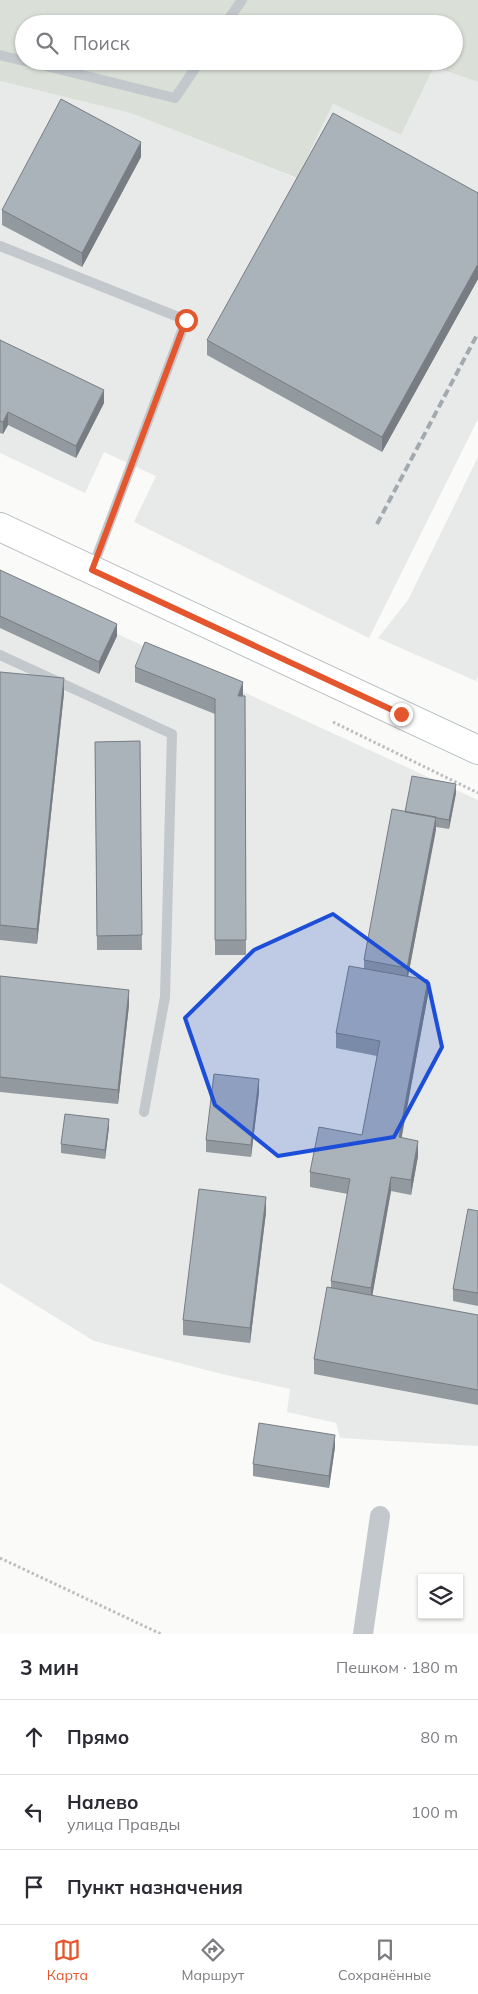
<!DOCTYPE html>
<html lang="ru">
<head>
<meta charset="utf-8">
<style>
  :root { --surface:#fff; --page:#f2f2f3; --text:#2b2b33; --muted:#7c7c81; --line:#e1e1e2; --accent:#e4572e }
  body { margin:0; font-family:Mulish,sans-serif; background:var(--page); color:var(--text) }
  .controls { position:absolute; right:15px; bottom:15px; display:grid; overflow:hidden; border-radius:0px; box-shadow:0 1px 4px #0004 }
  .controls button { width:45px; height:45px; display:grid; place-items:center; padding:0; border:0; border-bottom:1px solid var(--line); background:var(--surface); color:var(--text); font:25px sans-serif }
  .stop { position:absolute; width:15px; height:15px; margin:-11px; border:4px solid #e4572e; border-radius:50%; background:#fff }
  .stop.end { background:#e4572e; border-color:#fff; box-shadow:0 1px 5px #0008 }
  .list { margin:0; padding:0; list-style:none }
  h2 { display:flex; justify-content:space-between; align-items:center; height:65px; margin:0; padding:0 20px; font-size:21px }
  h2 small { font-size:16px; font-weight:400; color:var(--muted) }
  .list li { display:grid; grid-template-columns:32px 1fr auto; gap:15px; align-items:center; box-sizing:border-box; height:75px; padding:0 20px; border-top:1px solid var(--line) }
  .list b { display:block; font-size:19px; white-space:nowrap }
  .list p { margin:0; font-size:16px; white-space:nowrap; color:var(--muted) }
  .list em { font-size:16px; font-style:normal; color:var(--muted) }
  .icon { flex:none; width:28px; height:28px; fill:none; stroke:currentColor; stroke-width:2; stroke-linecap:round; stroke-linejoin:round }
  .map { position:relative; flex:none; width:478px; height:1634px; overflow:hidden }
  .search { position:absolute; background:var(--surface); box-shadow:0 1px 4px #0004; left:15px; right:15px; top:15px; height:55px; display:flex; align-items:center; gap:12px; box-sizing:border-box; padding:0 18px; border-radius:28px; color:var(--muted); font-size:19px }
  .sheet { height:290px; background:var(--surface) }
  nav { display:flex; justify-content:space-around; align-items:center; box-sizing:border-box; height:70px; border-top:1px solid var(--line); background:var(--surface); font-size:14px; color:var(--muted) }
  nav a { display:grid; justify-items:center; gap:2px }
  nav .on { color:var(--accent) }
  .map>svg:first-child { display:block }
  .built { fill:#e8e9e9 }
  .green { fill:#dadfd7; fill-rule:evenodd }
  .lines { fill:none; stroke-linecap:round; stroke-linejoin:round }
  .secondary-casing { stroke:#b3babf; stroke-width:30 }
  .path { stroke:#bbbfc2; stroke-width:3; stroke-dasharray:2.5 2.5; stroke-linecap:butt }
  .lane { stroke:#c3c8cc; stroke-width:10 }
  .street { stroke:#c3c8cc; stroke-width:20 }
  .secondary { stroke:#fff; stroke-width:28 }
  .rail { stroke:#a2aab0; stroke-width:4; stroke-dasharray:8 4; stroke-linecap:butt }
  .wall { fill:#929a9f }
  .shaded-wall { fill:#777d82 }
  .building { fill:#aab3b9; stroke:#777d82 }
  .route { stroke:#e4572e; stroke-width:6 }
  .marked { fill:#1d4ed8; fill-opacity:0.2; stroke:#1d4ed8; stroke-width:4; stroke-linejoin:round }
</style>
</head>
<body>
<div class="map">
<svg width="478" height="1634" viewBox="0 0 478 1634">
  <rect width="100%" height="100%" fill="#fafaf8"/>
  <path class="built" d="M434,67l44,15v337l-109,219 -235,-116 22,-46 -52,-24 -19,41 -85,-40v-372l130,32 166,65 37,-74 68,31z
    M478,457v220l-2,4 -98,-43 30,-38z
    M0,580l478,220v646l-138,-8 -4,-15 -49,-11 3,-23 -68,-15 -128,-33 -94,-58z"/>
  <path class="green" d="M0,0h478v82l-44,-15 -33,68 -68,-31 -36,74 -167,-65 -130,-32zM24,24h430v37h-430z"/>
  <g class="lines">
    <defs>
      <path id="secondary" d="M0,527l478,223"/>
    </defs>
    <use href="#secondary" class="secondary-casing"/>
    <path class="path" d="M333,722l145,71
      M0,1558l161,76"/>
    <path class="lane" d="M225,24l17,-24
      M0,55l24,6
      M26,61l149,37 25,-37
      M0,246l186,74 -94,249
      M0,655l172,79 -7,263 -21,115"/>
    <path class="street" d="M363,1634l17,-118"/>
    <use href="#secondary" class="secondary"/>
    <path class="rail" d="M377,524l101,-191"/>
  </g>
  <path class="wall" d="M141,157l-59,110 -80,-42v-15z
    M478,193v86l-96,173 -175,-97v-15z
    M0,340l104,63 -28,55 -68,-33 -5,9 -3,-1z
    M0,570l117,66 -18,38 -99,-46z
    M135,667l110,29 1,259h-31v-241l-80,-32z
    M0,672l64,21 -27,251 -37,-4z
    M140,741l2,209h-45l-2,-208z
    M456,793l-7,36 -13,-2 -28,150 20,18 -27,143 17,18 -7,39 -20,-4 -19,105 106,19v90l-164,-31v-15l17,-71v-7l17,-87 -38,-7v-15l52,-37 15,-79 -41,-8v-15l28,-65v-8l41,-148z
    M0,976l129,29 -11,99 -118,-12z
    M259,1092l-8,65 -45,-5v-12z
    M109,1127l-4,32 -44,-6v-9z
    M478,1211v95l-25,-5v-12z
    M266,1212l-16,131 -67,-8v-15z
    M335,1447l-6,41 -76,-12v-12z"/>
  <path class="shaded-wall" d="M141,142v15l-59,110v-14z
    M478,264v15l-96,173v-15z
    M104,390v13l-28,55v-12z
    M8,412v13l-5,9v-12z
    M117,624v12l-18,38v-12z
    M64,678v15l-27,251v-15z
    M243,682v15l-5,-1z
    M456,784v9l-7,36v-9z
    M436,817v13l-29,151v-13z
    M428,980v15l-29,157v-15z
    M129,990v15l-11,99v-14z
    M259,1079v13l-8,65v-12z
    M109,1119v8l-4,32v-9z
    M418,1141v15l-7,39v-15z
    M391,1177v14l-20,112v-15z
    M266,1197v15l-16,131v-15z
    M335,1435v12l-6,41v-12z"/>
  <path class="building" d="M61,99l80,43 -59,111 -80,-43z
    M333,113l145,80v71l-96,173 -175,-97z
    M0,340l104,50 -28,56 -68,-34 -5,10 -3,-1z
    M0,570l117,54 -18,38 -99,-46z
    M145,642l98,40 -5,14h7l1,244h-31v-241l-80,-32z
    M0,672l64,6 -27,251 -37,-4z
    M140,741l2,194 -45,1 -2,-194z
    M412,776l44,8 -7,36 -44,-8z
    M392,809l44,8 -29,151 -43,-8z
    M349,966l79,14 -29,157 19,4 -7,39 -20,-3 -20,111 -40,-7 19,-102 -40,-7 9,-45 43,8 18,-94 -44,-8z
    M0,976l129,14 -11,100 -118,-13z
    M214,1074l45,5 -8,66 -45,-5z
    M65,1114l44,5 -4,31 -44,-6z
    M199,1189l67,8 -16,131 -67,-8z
    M468,1209l10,2v82l-25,-4z
    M327,1287l151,28v75l-164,-31z
    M259,1423l76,12 -6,41 -76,-12z"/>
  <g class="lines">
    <path class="route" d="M186,320l-94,250 309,144"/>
  </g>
  <path class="marked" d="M333,914l95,69 14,64 -48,90 -116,19 -63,-51 -30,-87 69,-68z"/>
</svg>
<div class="controls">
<button><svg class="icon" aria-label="layers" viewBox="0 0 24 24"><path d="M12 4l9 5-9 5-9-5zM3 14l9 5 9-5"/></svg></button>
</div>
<div class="stop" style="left:186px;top:320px"></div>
<div class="stop end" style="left:401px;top:714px"></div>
<div class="search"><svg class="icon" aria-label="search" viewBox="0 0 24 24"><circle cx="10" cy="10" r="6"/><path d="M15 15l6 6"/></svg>Поиск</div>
</div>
<section class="sheet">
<h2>3 мин<small>Пешком · 180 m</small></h2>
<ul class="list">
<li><svg class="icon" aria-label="ahead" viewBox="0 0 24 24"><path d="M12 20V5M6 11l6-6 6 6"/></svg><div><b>Прямо</b></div><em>80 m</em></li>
<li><svg class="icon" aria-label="left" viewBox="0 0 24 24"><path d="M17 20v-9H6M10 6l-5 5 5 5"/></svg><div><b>Налево</b><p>улица Правды</p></div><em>100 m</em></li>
<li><svg class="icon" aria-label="arrive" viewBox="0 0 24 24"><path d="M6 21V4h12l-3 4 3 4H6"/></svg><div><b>Пункт назначения</b></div></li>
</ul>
</section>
<nav>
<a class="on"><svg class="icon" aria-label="map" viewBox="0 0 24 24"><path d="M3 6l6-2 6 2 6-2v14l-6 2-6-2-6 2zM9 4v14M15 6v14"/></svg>Карта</a>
<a><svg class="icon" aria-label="directions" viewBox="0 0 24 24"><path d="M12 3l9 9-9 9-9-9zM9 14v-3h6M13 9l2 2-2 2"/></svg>Маршрут</a>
<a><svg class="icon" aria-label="saved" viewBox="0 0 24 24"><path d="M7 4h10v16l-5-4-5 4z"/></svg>Сохранённые</a>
</nav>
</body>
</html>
